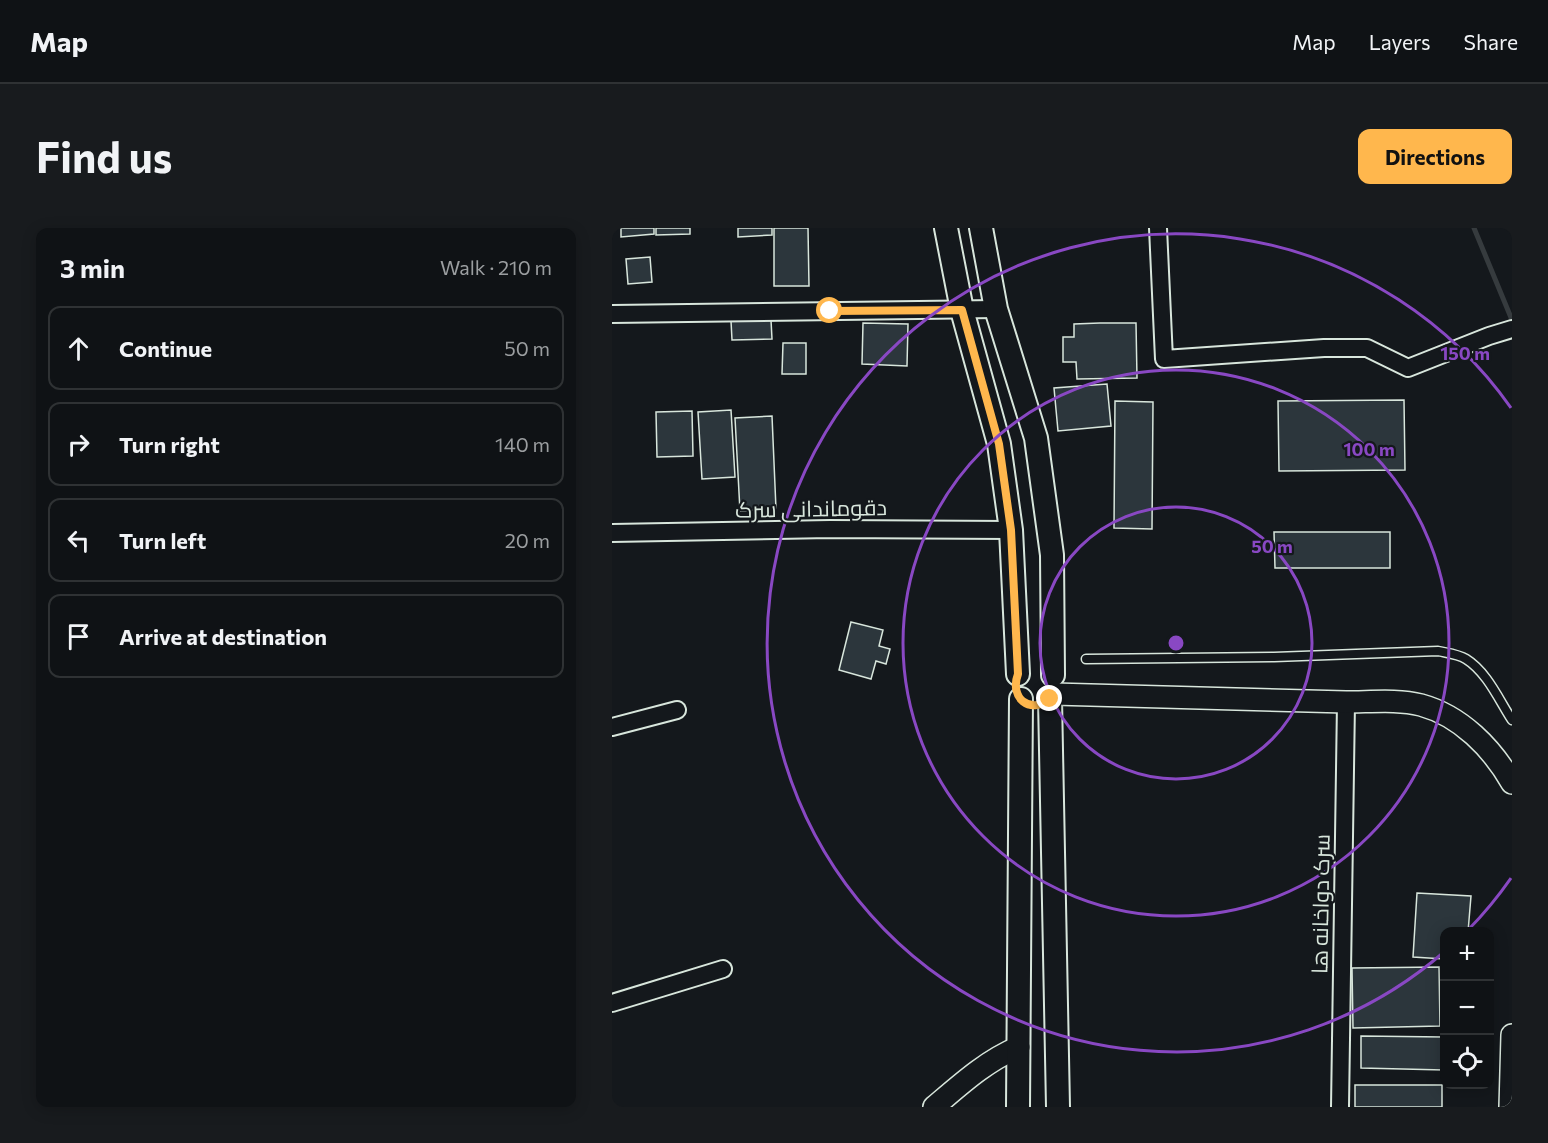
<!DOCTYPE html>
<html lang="en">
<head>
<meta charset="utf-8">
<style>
  :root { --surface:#0f1215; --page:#181b1e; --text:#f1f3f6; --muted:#9b9ea0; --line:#2f3234; --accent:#ffb74d }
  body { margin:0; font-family:Commissioner,Cairo,sans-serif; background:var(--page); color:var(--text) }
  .controls { position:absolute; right:18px; bottom:18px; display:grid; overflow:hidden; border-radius:12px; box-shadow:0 3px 15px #0003 }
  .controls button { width:54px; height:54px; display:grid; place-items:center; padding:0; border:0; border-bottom:2px solid var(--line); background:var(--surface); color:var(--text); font:30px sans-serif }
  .stop { position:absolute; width:18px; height:18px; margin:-14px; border:4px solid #ffb74d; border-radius:50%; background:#fff }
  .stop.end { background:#ffb74d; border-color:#fff; box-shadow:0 2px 6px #0008 }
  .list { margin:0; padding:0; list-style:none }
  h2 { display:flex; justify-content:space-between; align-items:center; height:78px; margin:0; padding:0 24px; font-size:26px }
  h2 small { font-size:20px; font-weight:400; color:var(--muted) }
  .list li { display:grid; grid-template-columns:39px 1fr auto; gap:18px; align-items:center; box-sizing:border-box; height:84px; margin:0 12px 12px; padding:0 12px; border:2px solid var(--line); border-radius:12px }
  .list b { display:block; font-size:22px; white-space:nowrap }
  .list em { font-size:20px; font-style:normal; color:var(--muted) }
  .icon { flex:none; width:33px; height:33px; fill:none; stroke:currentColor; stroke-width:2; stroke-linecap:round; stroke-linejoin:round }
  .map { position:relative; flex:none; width:900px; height:879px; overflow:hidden; border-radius:12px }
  header { display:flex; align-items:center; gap:36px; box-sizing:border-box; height:84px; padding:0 30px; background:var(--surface); border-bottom:2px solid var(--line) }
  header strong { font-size:28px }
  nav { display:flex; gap:33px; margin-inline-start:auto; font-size:21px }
  .intro { display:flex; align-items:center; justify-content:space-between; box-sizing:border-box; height:144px; padding:0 36px }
  h1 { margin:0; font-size:42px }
  .button { padding:15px 27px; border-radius:12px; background:var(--accent); color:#111; font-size:21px; font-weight:700 }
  main { display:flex; gap:36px; padding:0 36px }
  aside { flex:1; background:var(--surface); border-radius:12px; box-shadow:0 3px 15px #0003 }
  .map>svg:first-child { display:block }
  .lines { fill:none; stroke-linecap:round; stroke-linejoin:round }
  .stream { stroke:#363b3e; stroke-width:5 }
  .building { fill:#2c363c; stroke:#d8e6dc; stroke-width:1.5 }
  .service-casing { stroke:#d8e6dc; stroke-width:11 }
  .minor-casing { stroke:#d8e6dc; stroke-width:20 }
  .tertiary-casing { stroke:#d8e6dc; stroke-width:24 }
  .secondary-casing { stroke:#d8e6dc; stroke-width:26 }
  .service { stroke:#14181c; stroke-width:8 }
  .minor { stroke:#14181c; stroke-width:16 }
  .tertiary { stroke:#14181c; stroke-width:21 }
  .secondary { stroke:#14181c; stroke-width:22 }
  .route { stroke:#ffb74d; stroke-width:8 }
  .ring { fill:none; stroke:#8948c3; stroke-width:3 }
  .labels { text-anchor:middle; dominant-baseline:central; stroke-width:4.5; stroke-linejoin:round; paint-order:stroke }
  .street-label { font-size:22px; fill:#d8e6dc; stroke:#14181c }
  .centre { fill:#8948c3; stroke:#14181c; stroke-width:3 }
  .ring-label { font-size:18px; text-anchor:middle; font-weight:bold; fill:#8948c3; stroke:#14181c; stroke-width:4.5; stroke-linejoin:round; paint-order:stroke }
</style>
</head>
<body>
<header>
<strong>Map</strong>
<nav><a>Map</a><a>Layers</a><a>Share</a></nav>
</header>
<div class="intro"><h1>Find us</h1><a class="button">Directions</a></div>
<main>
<aside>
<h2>3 min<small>Walk · 210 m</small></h2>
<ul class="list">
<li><svg class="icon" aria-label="ahead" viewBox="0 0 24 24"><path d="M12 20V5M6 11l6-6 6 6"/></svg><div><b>Continue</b></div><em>50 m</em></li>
<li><svg class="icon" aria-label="right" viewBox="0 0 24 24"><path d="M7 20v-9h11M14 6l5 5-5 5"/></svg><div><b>Turn right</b></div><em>140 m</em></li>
<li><svg class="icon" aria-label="left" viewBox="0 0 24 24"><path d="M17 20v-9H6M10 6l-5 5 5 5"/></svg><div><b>Turn left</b></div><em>20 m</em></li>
<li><svg class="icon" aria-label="arrive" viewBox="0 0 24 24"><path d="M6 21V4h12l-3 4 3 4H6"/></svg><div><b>Arrive at destination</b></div></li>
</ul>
</aside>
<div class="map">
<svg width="900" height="879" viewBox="0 0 900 879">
  <rect width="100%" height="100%" fill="#14181c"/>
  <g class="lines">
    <path class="stream" d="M862,0l38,92"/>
  </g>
  <path class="building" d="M9,0h33v6l-33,3z
    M44,0h34v6l-34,1z
    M126,0h34v7l-34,2z
    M162,0h34l1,58h-35z
    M38,29l2,25 -24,2 -2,-25z
    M159,92l1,19 -40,1 -1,-19z
    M251,95l45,1 -1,42 -45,-2z
    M488,95h36l1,55 -60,1 -1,-17h-13v-25h11v-13z
    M171,115h23v31h-24z
    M495,156l4,42 -53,5 -4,-43z
    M792,172l1,70 -126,1 -1,-70z
    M503,173l38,1 -1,127 -38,-1z
    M119,182l4,67 -33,2 -4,-67z
    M80,183l1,45 -36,1 -1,-45z
    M160,188l4,93 -36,2 -5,-93z
    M662,304h116v36h-115z
    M239,394l32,8 -4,16 11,3 -4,15 -10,-3 -5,18 -32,-9z
    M805,665l54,3 -3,36h-24v27l-31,-2z
    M827,739l1,59 -87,2 -1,-60z
    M749,808l83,1v33l-83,-2z
    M743,857h87v22h-87z"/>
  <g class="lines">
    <defs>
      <path id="service" d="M474,431l188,-2 164,-6c9,2 20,3 28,8 21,13 33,41 46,61"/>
      <path id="minor" d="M546,0l6,131 160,-11h43l41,20 81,-32 23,-7
        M0,86l384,-5
        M0,305l218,-4 181,1
        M0,499l65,-17
        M0,775l111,-34
        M728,879l6,-405"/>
      <path id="tertiary" d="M442,466l292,8c25,0 52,-3 75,3 40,11 71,43 91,78
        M322,879c27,-23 52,-46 85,-60
        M898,879l2,-72"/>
      <path id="secondary" d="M334,0l16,82 37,134 12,86 7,144
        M369,0l15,81 40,129 16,117 1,120
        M438,471l8,408
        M406,879l3,-408"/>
    </defs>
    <use href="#service" class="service-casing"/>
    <use href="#minor" class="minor-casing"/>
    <use href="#tertiary" class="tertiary-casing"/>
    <use href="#secondary" class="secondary-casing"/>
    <use href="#service" class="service"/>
    <use href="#minor" class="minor"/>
    <use href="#tertiary" class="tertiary"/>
    <use href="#secondary" class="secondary"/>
  </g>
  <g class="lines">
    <path class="route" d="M218,83l132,-1 37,134 12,86 7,144c-9,24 12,41 32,25"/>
  </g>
  <g class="ring">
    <circle cx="564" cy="415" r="136"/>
    <circle cx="564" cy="415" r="273"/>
    <path d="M899 650A409 409 0 0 1 856 702M832 724A409 409 0 1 1 899 180"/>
  </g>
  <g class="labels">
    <g class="street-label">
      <text transform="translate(199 280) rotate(-1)">دقوماندانی سرک</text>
      <text transform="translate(708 676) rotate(-89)">سرک دواخانه ها</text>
    </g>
  </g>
  <circle cx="564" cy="415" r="9" class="centre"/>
  <g class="ring-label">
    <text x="853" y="132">150 m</text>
    <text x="757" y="228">100 m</text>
    <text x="660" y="325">50 m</text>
  </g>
</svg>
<div class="controls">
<button>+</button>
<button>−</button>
<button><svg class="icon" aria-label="locate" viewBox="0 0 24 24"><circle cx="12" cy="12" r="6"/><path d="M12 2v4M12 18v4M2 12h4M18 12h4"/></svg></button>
</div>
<div class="stop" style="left:218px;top:83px"></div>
<div class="stop end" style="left:438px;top:471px"></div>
</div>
</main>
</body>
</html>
